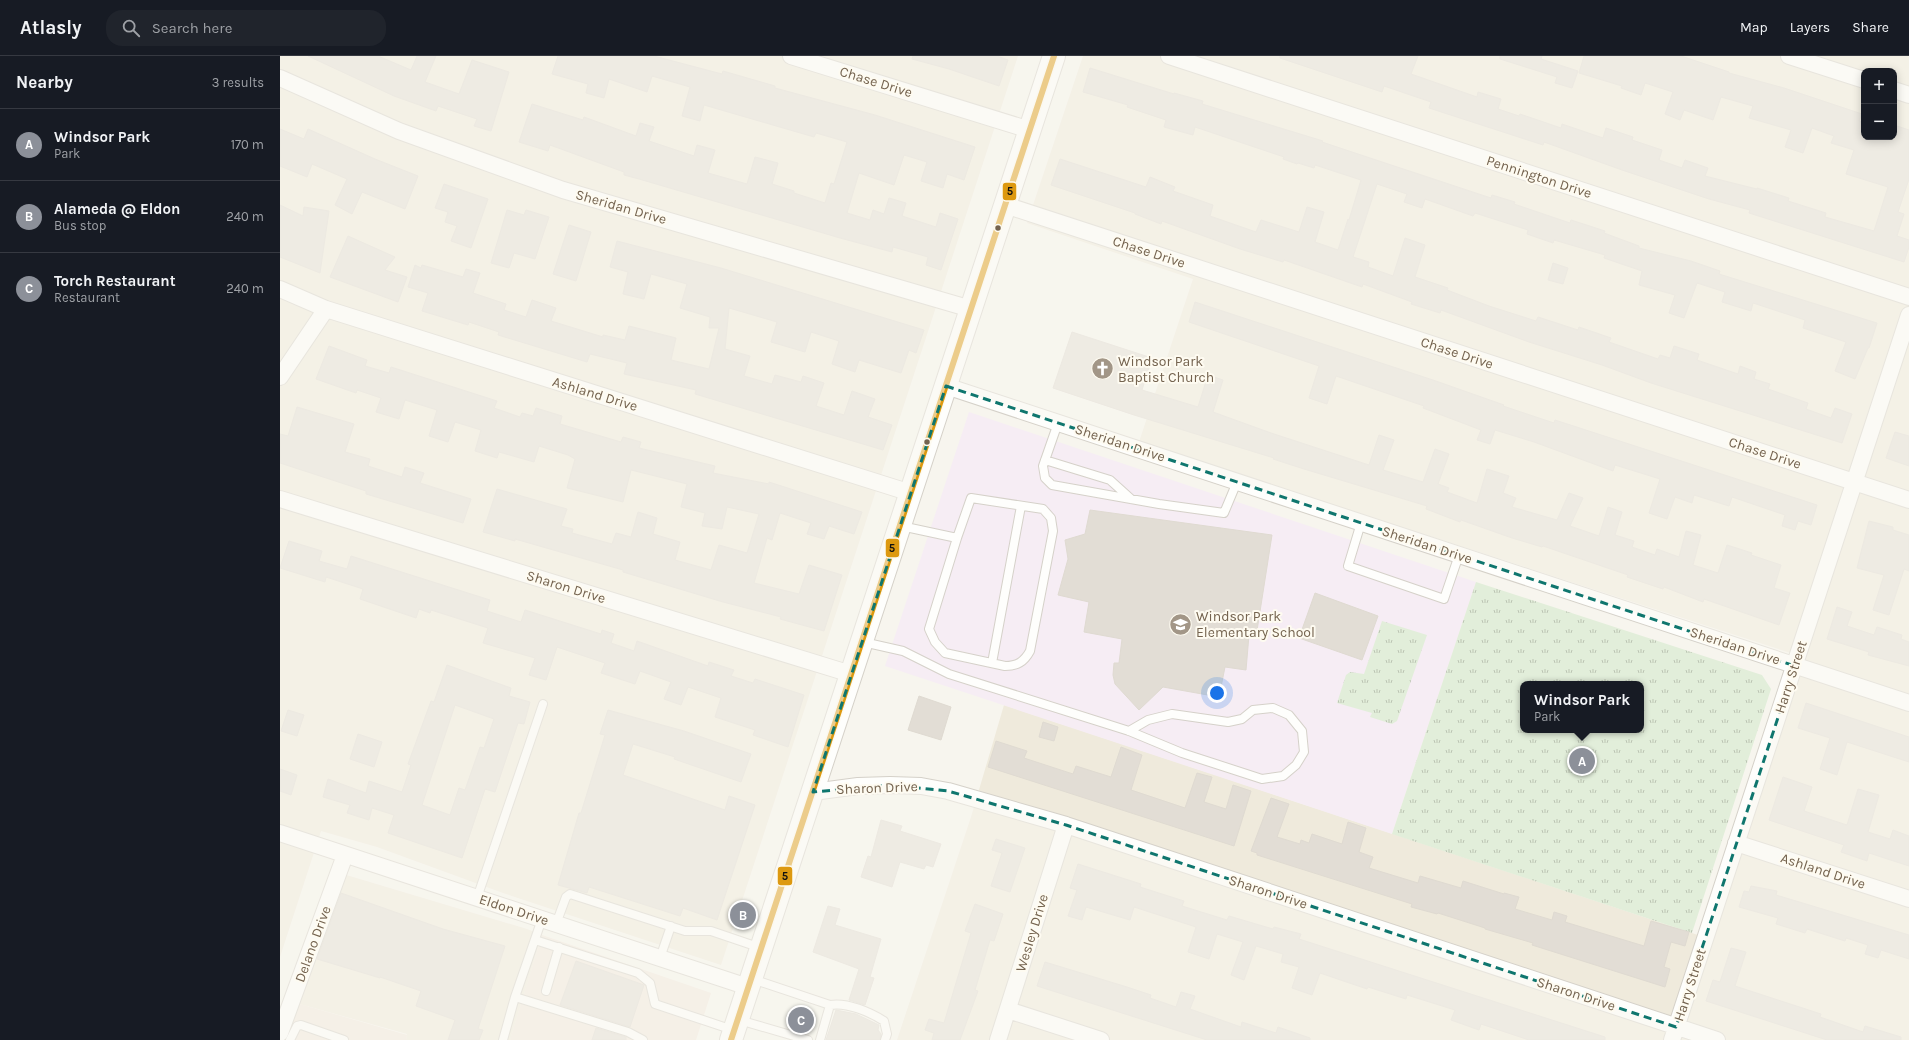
<!DOCTYPE html>
<html lang="en">
<head>
<meta charset="utf-8">
<style>
  :root { --surface:#171b24; --page:#20242c; --text:#f1f3f6; --muted:#9ea1a6; --line:#363941; --accent:#8c9099 }
  body { margin:0; font-family:Karla,sans-serif; background:var(--page); color:var(--text) }
  .controls { position:absolute; right:12px; top:12px; display:grid; overflow:hidden; border-radius:8px; box-shadow:0 2px 10px #0003 }
  .controls button { width:36px; height:36px; display:grid; place-items:center; padding:0; border:0; border-bottom:1px solid var(--line); background:var(--surface); color:var(--text); font:20px sans-serif }
  .you { position:absolute; left:937px; top:637px; width:14px; height:14px; margin:-10px; border:3px solid #fff; border-radius:50%; background:#1a73e8; box-shadow:0 0 0 6px #1a73e833 }
  .badge { display:grid; place-items:center; width:26px; height:26px; border-radius:50%; background:var(--accent); color:#fff; font-size:13px; font-weight:700 }
  .pin { position:absolute; translate:-50% -50%; border:2px solid #fff; box-shadow:0 1px 4px #0006 }
  .popup { position:absolute; left:1240px; top:625px; width:124px; height:52px; box-sizing:border-box; display:grid; place-content:center; border-radius:8px; background:var(--surface); filter:drop-shadow(0 1px 3px #0005); font-size:13px; white-space:nowrap; color:var(--muted) }
  .popup b { font-size:15px; color:var(--text) }
  .popup::after { content:''; position:absolute; left:50%; top:100%; margin-left:-8px; border:8px solid transparent; border-top-color:var(--surface) }
  .list { margin:0; padding:0; list-style:none }
  h2 { display:flex; justify-content:space-between; align-items:center; height:52px; margin:0; padding:0 16px; font-size:17px }
  h2 small { font-size:13px; font-weight:400; color:var(--muted) }
  .list li { display:grid; grid-template-columns:26px 1fr auto; gap:12px; align-items:center; box-sizing:border-box; height:72px; padding:0 16px; border-top:1px solid var(--line) }
  .list b { display:block; font-size:15px; white-space:nowrap }
  .list p { margin:0; font-size:13px; white-space:nowrap; color:var(--muted) }
  .list em { font-size:13px; font-style:normal; color:var(--muted) }
  .icon { flex:none; width:22px; height:22px; fill:none; stroke:currentColor; stroke-width:2; stroke-linecap:round; stroke-linejoin:round }
  .map { position:relative; flex:none; width:1629px; height:984px; overflow:hidden }
  header { display:flex; align-items:center; gap:24px; box-sizing:border-box; height:56px; padding:0 20px; background:var(--surface); border-bottom:1px solid var(--line) }
  header strong { font-size:19px }
  nav { display:flex; gap:22px; margin-inline-start:auto; font-size:14px }
  .search { width:280px; height:36px; background:var(--page); display:flex; align-items:center; gap:10px; box-sizing:border-box; padding:0 14px; border-radius:16px; color:var(--muted); font-size:15px }
  main { display:flex }
  aside { flex:1; background:var(--surface) }
  .map>svg:first-child { display:block }
  .residential { fill:#efeadc; fill-rule:evenodd }
  .commercial { fill:#f1e8dd }
  .education { fill:#f6edf4 }
  .park { fill:url(#park-tufts); fill-rule:evenodd }
  .building { fill:#e2ddd5; stroke:#dfdad1; fill-rule:evenodd }
  .lines { fill:none; stroke-linecap:round; stroke-linejoin:round }
  .lane-casing { stroke:#d5d1c9; stroke-width:10 }
  .street-casing { stroke:#d5d1c9; stroke-width:18 }
  .secondary-casing { stroke:#d5d1c9; stroke-width:24 }
  .lane { stroke:#fefefc; stroke-width:8 }
  .street { stroke:#fefefc; stroke-width:16 }
  .secondary { stroke:#fefefc; stroke-width:22 }
  .bus-1-casing { stroke:#fefbf1; stroke-width:9 }
  .bus-1 { stroke:#dd9910; stroke-width:6 }
  .marked { fill:none; stroke:#0f766e; stroke-width:3; stroke-dasharray:8 5; stroke-linejoin:round }
  .bus-dot { fill:#74634f; stroke:#fefbf1; stroke-width:1.5 }
  .labels { text-anchor:middle; dominant-baseline:central; stroke-width:4; stroke-linejoin:round; paint-order:stroke }
  .street-label { font-size:14px; fill:#74634f; stroke:#fefbf1 }
  .poi-label { font-size:14px; fill:#74634f; stroke:#fefbf1; text-anchor:start }
  .line-badge { stroke:#fefbf1; stroke-width:1.5 }
  .pale-badge-label { font-size:11px; text-anchor:middle; font-weight:bold; fill:#111 }
</style>
</head>
<body>
<header>
<strong>Atlasly</strong>
<div class="search"><svg class="icon" aria-label="search" viewBox="0 0 24 24"><circle cx="10" cy="10" r="6"/><path d="M15 15l6 6"/></svg>Search here</div>
<nav><a>Map</a><a>Layers</a><a>Share</a></nav>
</header>
<main>
<aside>
<h2>Nearby<small>3 results</small></h2>
<ul class="list">
<li><span class="badge">A</span><div><b>Windsor Park</b><p>Park</p></div><em>170 m</em></li>
<li><span class="badge">B</span><div><b>Alameda @ Eldon</b><p>Bus stop</p></div><em>240 m</em></li>
<li><span class="badge">C</span><div><b>Torch Restaurant</b><p>Restaurant</p></div><em>240 m</em></li>
</ul>
</aside>
<div class="map">
<svg width="1629" height="984" viewBox="0 0 1629 984">
  <defs>
    <pattern id="park-tufts" width="24" height="20" patternUnits="userSpaceOnUse"><rect width="24" height="20" fill="#e2eeda"/><path d="M3 7l-1-3M5 7V3M7 7l1-3M15 17l-1-3M17 17v-4M19 17l1-3" fill="none" stroke="#bcc4b3"/></pattern>
  </defs>
  <rect width="100%" height="100%" fill="#f7f5ee"/>
  <path class="residential" d="M0,0h738l-297,909 -218,-72 -126,-46 -56,-16 -41,126z
    M803,0h826v984h-1012l74,-223 33,-112 709,235 93,-282 -667,-216 54,-163 -166,-56zM1584,15h30v66h-30z
    M63,818l184,55 15,6 -32,105h-104l1,-6 -111,-31z"/>
  <path class="commercial" d="M262,879l169,58 -15,47h-186z
    M16,947l111,32 -1,5h-122z"/>
  <path class="education" d="M689,356l507,170 -84,252 -507,-168z"/>
  <path class="park" d="M1196,526l286,93 9,14 -79,244 -300,-99zM1243,628h118v46h-118z
    M1102,565l45,14 -30,86 -5,3 -22,-7 2,-4 -35,-10 9,-28 4,-3 14,2z"/>
  <path class="building" d="M28,0h70l33,14 6,-14h19l-11,26 34,12 13,-34 37,12 -18,59 -17,-5 3,-7 -39,-13 -2,5 -42,-15z
    M278,0h96l68,18 1,-3 52,15v2l100,27 100,32 -11,33 -17,-6 -4,14 -22,-7 6,-19 -23,-7 -10,30 -35,-12 -12,40 23,7 3,-10 11,4 5,-16 17,5 -4,13 34,11 4,-14 18,6 -17,51 -15,-5 2,-8 -35,-10 -1,5 -52,-14 -201,-59 -15,-4v-3l-74,-27 -2,6 -29,-9 13,-38 51,16 1,-3 52,19 4,-13 14,4 -5,14 45,15 3,-11 18,5 -7,23 39,11 8,-27 23,6 -6,21 22,7v2l31,10 6,-20 3,1 13,-42 -31,-9 -2,4 -110,-32 -4,16 -18,-5 8,-29 -38,-11 -5,16 -38,-13 -5,19 -18,-5 2,-9 -36,-10z
    M633,0h84l11,4 -9,26 -50,-17 -37,-10z
    M1000,0h138l-7,18 66,23 1,-5 23,7 -3,10 21,7 1,-2 41,14 1,-4 41,14 3,-10 27,9 -1,3 30,10 -3,10 23,8 3,-8 23,8 -3,8 52,13v-1l32,10 -1,3 38,12 -1,4 49,14 14,-44 -42,-13 8,-24 -23,-7 3,-7 -22,-8 -9,25 -18,-6 6,-17 -42,-12 4,-12 -32,-9 -8,23 -29,-10 -4,10 -15,-6 8,-22 -28,-9 -4,12 -20,-7 1,-2 -43,-13 5,-17h97l48,16v1l55,15 78,26 -3,7 5,2v14h30v-12l15,5v49l-11,33 6,2 -7,22 12,4v7l-5,15 -155,-49 1,-3 -41,-11 -87,-29 -78,-28 -1,3 -114,-37 2,-6 -47,-16 -2,6 -102,-34z
    M1220,0h42l-1,3 37,12 -6,17 -17,-5 2,-6 -57,-18z
    M810,12l84,26v-1l29,8 -1,3 121,37 -1,1 36,12 133,44 1,-3 23,7 -1,2 56,19 1,-3 34,11 -1,2 35,13v2l52,13 29,10 -1,3 158,49 -8,25h-1l-13,31 -20,-8 11,-29 -43,-14 2,-8 -52,-17 -2,8 -29,-9 3,-10 -28,-9 -13,35 -15,-5 6,-18 -36,-10 3,-14 -38,-13 1,-3 -51,-15 -1,3 -26,-9 1,-4 -53,-17 -2,3 -48,-17 -3,9 -18,-6 3,-8 -30,-10 -24,73 16,5 -1,5 25,9 12,-38 20,7 -10,32 33,11 -1,2 42,16 47,15 2,-4 40,13 1,-3 32,11 -2,4 49,17 2,-4 10,3 4,-12 25,8 -2,6 41,14 2,-8 16,6 -2,7 16,5 -2,5 40,14 -2,6 25,9 4,-10 17,6 -10,29 -191,-60 -49,-18 -73,-23 -88,-32 -1,3 -29,-9 1,-2 -49,-18 -1,3 -78,-27 -1,2 -43,-13 -78,-28 -1,3 -26,-10v-1l-84,-28 9,-26 86,28 4,-10 25,10 -2,4 40,14 -3,11 46,16 5,-12 38,12 8,-25 17,5 -9,30 23,8 10,-31 1,1 12,-40 -46,-15 -1,3 -16,-5 -1,1 -14,-5 1,-2 -89,-30 -2,8 -29,-8 2,-7 -39,-13 1,-2 -45,-13z
    M0,73l24,10 4,-10 67,30 43,17 -13,33 -43,-17 -10,22 -17,-9 12,-26 -35,-15 -5,13 -27,-11z
    M164,128l44,15 -17,49 -20,-7 6,-15 -12,-4 3,-10 -13,-4z
    M0,149l23,11 1,-9 25,4 -9,62 -40,-16z
    M227,154l17,5 2,-5 23,7 -14,42 -21,-6 -5,15 -18,-5z
    M289,169l22,7 -15,49 -23,-7z
    M68,180l47,21 -10,13 22,7 -9,25 -68,-25z
    M337,185l104,27 203,62 -8,23 -7,-3 -8,23 -42,-13 -4,12 -23,-8 7,-23 -28,-9 -6,20 -34,-10 6,-20 -48,-14 -4,41 25,7 -6,20 28,8 3,-9 26,7 2,-6 21,7 -8,23 28,9 8,-24 23,8 -7,18 24,8 -9,25 -188,-56 1,-4 -72,-16 3,-11 -37,-9 -3,8 -89,-27 1,-3 -30,-10 -1,3 -46,-14 6,-18 -20,-6 7,-22 6,3 1,-3 41,12 3,-8 14,4 -7,20 33,11 -2,6 22,7 6,-17 24,8 -5,13 52,16v-2l22,5 4,-14 47,12 -5,22 38,9 10,-41h-10l1,-11 -30,-9 7,-24 -36,-10 -7,25 -21,-5 5,-22 -18,-5z
    M1273,207l15,5 -5,16 -15,-4z
    M915,246l238,78 71,25 -1,1 51,17 1,-3 262,85 -6,20 -13,-4 -3,9 -13,-4 3,-11 -53,-18 -3,9 -35,-11 -2,8 -17,-6 -8,22 -18,-6 11,-34 -45,-14 -2,6 -79,-29 -39,-12 -5,14 -13,-4 4,-10 -58,-22 1,-2 -88,-30 -9,28 -18,-6 10,-32 -130,-44z
    M792,276l80,26 -10,32 56,17 10,-32 15,5 -10,32 58,21 98,32 10,-30 15,5 -11,30 40,12 12,-33 14,5 -11,30 11,4 -2,4 30,11 10,-34 22,7 -6,17 13,5 -4,9 45,13 12,-27 14,5 -13,28 29,10 9,-29 14,5 -7,23 19,6 -2,6 23,8 2,-6 22,8 7,-26 15,4 -8,30 25,8 9,-28 25,8 -1,2 30,10 -7,23 16,5 -11,32 -75,-26 -1,3 -39,-15 -1,2 -36,-12 1,-2 -85,-29 -1,1 -30,-9 -51,-18 -1,2 -34,-13 1,-3 -123,-37 -31,-10 1,-1 -140,-43 -81,-27z
    M49,290l38,14 -2,6 24,7 2,-6 106,34 -3,7 26,9 2,-4 11,3 3,-8 26,8 -2,8 61,18 2,-5 18,5 -2,6 76,18 -2,7 56,11v-2l93,30 -8,22 -25,-8 -5,13 -17,-5 4,-11 -31,-10 -8,27 -5,-2 -13,45 45,11 10,-29 33,10 -18,56 -44,-12 1,-2 -58,-15 -100,-30v-2l-108,-31v2l-32,-9 14,-43 70,20 -6,17 12,3 -1,4 40,11 4,-11 15,4 7,-25 19,6 -4,16 27,8 -5,18 36,10 8,-25 28,8 12,-39 -32,-7 -5,22 -20,-3 3,-13 -24,-6 6,-23 -56,-14 -8,32 -56,-14 8,-29 -7,-4 -29,-9 -5,16 -35,-10 -2,6 -22,-7 6,-21 -26,-8 -7,20 -19,-6 8,-26 -32,-10 -6,19 -23,-7 5,-14 -24,-8 -1,3 -40,-14z
    M17,351l57,17 -9,28 25,7 -2,7 34,11 3,-10 19,6 -4,10 51,16 -8,24 -97,-29v-3l-86,-28v-29l8,2z
    M1615,376l14,4v30l-23,-8z
    M810,454l182,25 -16,102 -7,-2 -3,35 -21,-3 -6,30 -56,-10 -24,23 -24,-26 -2,-9 1,-12h5l3,-24 -38,-7 5,-30 -31,-7 10,-36 -3,-19 20,-6z
    M1589,465l24,6v3l16,5v36l-5,-2 -15,46 -16,-5 11,-35 -27,-7z
    M9,485l33,10 -3,10 28,8 4,-13 139,44 -3,11 34,11 4,-12 76,24 1,-4 12,4 -3,9 23,8 3,-10 71,25 1,-4 25,8 -3,6 22,7 2,-4 49,16 -16,52 -35,-12 2,-5 -40,-13 6,-19 -33,-11 -7,18 -17,-6 7,-17 -31,-11 -5,13 -34,-11 4,-10 -48,-16 -11,33 -17,-5 6,-17 -52,-15 5,-15 -57,-18 -1,3 -11,-4 -3,9 -56,-19 3,-10 -37,-12 -1,5 -45,-14z
    M1035,537l63,23 -16,44 -63,-22z
    M1557,551l15,5 -5,14 27,9 3,-8 25,8 -1,4 8,3v24l-41,-11 1,-3 -42,-13z
    M167,609l64,23 -2,8 21,6 -6,22 -6,-1 -23,69 -10,-3 -23,69 -74,-25 6,-18 -22,-7 -3,12 -22,-7 3,-8 -27,-8 5,-18 38,14 3,-12 33,11 9,-27 -3,-1 23,-63 3,1zM175,649l39,14 -10,29 -4,-1 -15,43 -6,-2 -9,27 -28,-10z
    M639,640l32,11 -10,33 -33,-10z
    M1526,647l103,34v25l-62,-20 -10,33 -17,-6 10,-31 -32,-10z
    M8,654l16,5 -7,21 -16,-5z
    M328,654l76,21 67,23 -10,28 -67,-23 1,-2 -42,-13 -10,31 102,35 4,-14 26,9 -38,115 -34,-12 -3,8 -91,-29 -2,6 -29,-8 21,-72h2l24,-78 -5,-1z
    M763,666l15,5 -4,14 -15,-4z
    M78,678l24,8 -8,25 -24,-8z
    M716,685l31,10 -3,7 49,16 3,-8 35,11 10,-30 21,8 -11,35 54,18 12,-35 15,4 -8,25 22,7 7,-24 18,6 -17,55 -246,-79z
    M0,713l17,6 -6,20 -11,-4z
    M1503,721l29,10 -8,24 43,14 11,-36 21,6 -11,37 22,7 3,-9 16,6v30l-40,-13 -2,8 -26,-9 3,-7 -75,-25z
    M991,742l18,6 -12,33 23,7 1,-4 8,3 3,-9 30,10 6,-22 18,6 -7,24 14,5 -4,11 49,15 2,-7 41,12 2,-7 41,13v-1l15,4 -4,12 37,11 2,-8 13,4 -2,6 79,24 7,-25 38,11 -4,14 -14,-4 -7,25 6,2 -5,18 -133,-42 1,-2 -48,-14v-1l-47,-15 -1,1 -26,-7 1,-3 -155,-49v-2l-6,-2z
    M601,764l21,6 -2,5 41,13 -8,23 -7,-2 -2,4 -24,-7 -8,25 -31,-10 7,-21 3,1z
    M716,783l29,9 -15,44 -19,-6 11,-33 -10,-3z
    M798,808l63,20 -1,3 44,14 -2,5 45,14 2,-4 44,13 1,-2 27,7 -2,5 306,98v3h-76l-48,-16 -2,6 -28,-10 4,-10 -48,-15 -1,4 -38,-12 -1,2 -47,-16 -8,22 -20,-7 7,-21 -18,-5 2,-8 -27,-8 -12,34 -13,-5 12,-33 -26,-8 -8,25 -21,-7 8,-25 -62,-20 -4,13 -44,-13 -4,13 -14,-4 9,-26 -7,-2z
    M1471,830l26,5 -1,4 133,40v24l-28,-9 -3,8 -13,-4 3,-9 -22,-7 -1,3 -38,-12 -2,4 -29,-9 2,-6 -39,-11 5,-16 5,1z
    M61,837l102,36 62,17 -27,83 5,1 -4,10h-31l7,-20 -39,-14 5,-15 -41,-14v1l-63,-19z
    M695,848l28,10 -9,27 -4,-1 -15,50 3,1 -18,49h-28l2,-7 -9,-3 4,-11 15,4 27,-90 -6,-2z
    M548,850l12,3 -5,16 46,14 -11,38 4,1 -9,27 -16,-5 10,-31 -46,-17z
    M1451,892l15,4 -11,34 86,28 -1,3 43,15 2,-6 36,11v3h-74l-121,-39 7,-21 7,2z
    M296,905l68,24 -14,42 -70,-22z
    M765,906l82,25 24,8 -1,3 26,9 5,-15 14,4 -5,13 51,18 1,-5 34,11 2,-6 32,11v2h-103l-170,-54z
    M556,954l20,4 23,11 -1,5 3,4 -1,6h-54z
    M316,972l30,9v3h-34z"/>
  <g class="lines">
    <defs>
      <path id="lane" d="M778,367l-15,43 2,12 7,7 107,19 65,9 13,-31
        M765,404l65,20 21,19
        M1081,467l-13,43 96,33 15,-44
        M621,470l56,12 14,-40 72,11 8,9 2,13 -23,120c-6,11 -13,15 -25,15l-60,-13 -10,-11 -6,-13 28,-91
        M583,586l40,9 46,23 180,57 53,22 80,26 21,-3 13,-11 8,-13 -2,-21 -13,-16 -16,-7 -20,2 -11,9 -14,3 -56,-8 -24,6 -19,11
        M712,607l29,-157
        M197,842l66,-194
        M262,863l-27,78 113,35 15,8
        M276,868l10,-27 4,-3 115,37h26l50,17
        M255,884l103,33 12,10 5,21 78,26
        M380,902l11,-32
        M472,923l78,26c17,-3 40,7 54,16l3,13 -2,6
        M266,935l13,-44
        M459,964l69,20
        M10,984l7,-14 4,-1 43,15
        M223,984l12,-43
        M540,984l10,-35"/>
      <path id="street" d="M511,0l239,74
        M889,0l740,241
        M1509,0l75,24
        M0,22l119,53 164,59 408,119
        M1614,34l15,5
        M725,149l904,295
        M0,233l46,20 585,184
        M0,321l46,-68
        M666,330l963,317
        M0,443l571,175
        M533,736l45,-6 32,-1 31,1 27,5 118,34 651,215
        M0,777l468,154
        M1456,787l173,56
        M728,954l93,30
        M0,977l65,-178
        M718,984l68,-215
        M1392,984l237,-725"/>
      <path id="secondary" d="M451,984l323,-984"/>
    </defs>
    <use href="#lane" class="lane-casing"/>
    <use href="#street" class="street-casing"/>
    <use href="#secondary" class="secondary-casing"/>
    <use href="#lane" class="lane"/>
    <use href="#street" class="street"/>
    <use href="#secondary" class="secondary"/>
    <defs>
      <path id="bus-1" d="M451,984l323,-984"/>
    </defs>
    <use href="#bus-1" class="bus-1-casing"/>
    <use href="#bus-1" class="bus-1"/>
  </g>
  <path d="M0 0H1629V984H0ZM666,330l849,280 -119,361 -610,-202 -118,-34 -58,-6 -77,7z" fill="#f7f5ee" fill-opacity=".55" fill-rule="evenodd"/>
  <path class="marked" d="M666,330l849,280 -119,361 -610,-202 -118,-34 -58,-6 -77,7z"/>
  <defs>
    <symbol id="church-disc" viewBox="-11 -11 22 22"><circle r="9.5" fill="#a29687" stroke="#fefbf1"/><path d="M-1.2-6h2.4v3.5h3.3v2.4h-3.3V6h-2.4V-.1h-3.3v-2.4h3.3Z" fill="#fff"/></symbol>
    <symbol id="school-disc" viewBox="-11 -11 22 22"><circle r="9.5" fill="#a29687" stroke="#fefbf1"/><path d="M0-5L7-2L0 1L-7-2ZM-4 1L0 2.5L4 1V4Q0 6-4 4Z" fill="#fff"/></symbol>
  </defs>
  <g fill-rule="evenodd">
    <use href="#church-disc" x="810" y="300" width="25" height="25"/>
    <use href="#school-disc" x="888" y="556" width="25" height="25"/>
  </g>
  <g class="bus-dot">
    <circle cx="718" cy="172" r="3.5"/>
    <circle cx="647" cy="386" r="3.5"/>
  </g>
  <g class="labels">
    <g class="street-label">
      <text transform="translate(596 26) rotate(17)">Chase Drive</text>
      <text transform="translate(1259 121) rotate(18)">Pennington Drive</text>
      <text transform="translate(341 151) rotate(16)">Sheridan Drive</text>
      <text transform="translate(869 196) rotate(18)">Chase Drive</text>
      <text transform="translate(1177 297) rotate(18)">Chase Drive</text>
      <text transform="translate(315 338) rotate(17)">Ashland Drive</text>
      <text transform="translate(840 387) rotate(18)">Sheridan Drive</text>
      <text transform="translate(1485 397) rotate(18)">Chase Drive</text>
      <text transform="translate(1147 489) rotate(18)">Sheridan Drive</text>
      <text transform="translate(286 531) rotate(17)">Sharon Drive</text>
      <text transform="translate(1455 590) rotate(18)">Sheridan Drive</text>
      <text transform="translate(1511 621) rotate(-72)">Harry Street</text>
      <text transform="translate(597 732) rotate(-2)">Sharon Drive</text>
      <text transform="translate(1543 815) rotate(18)">Ashland Drive</text>
      <text transform="translate(988 836) rotate(18)">Sharon Drive</text>
      <text transform="translate(234 854) rotate(18)">Eldon Drive</text>
      <text transform="translate(752 877) rotate(-73)">Wesley Drive</text>
      <text transform="translate(33 888) rotate(-70)">Delano Drive</text>
      <text transform="translate(1410 929) rotate(-72)">Harry Street</text>
      <text transform="translate(1296 938) rotate(18)">Sharon Drive</text>
    </g>
    <g class="poi-label">
      <text x="838" y="305">Windsor Park<tspan x="838" dy="16">Baptist Church</tspan></text>
      <text x="916" y="560">Windsor Park<tspan x="916" dy="16">Elementary School</tspan></text>
    </g>
  </g>
  <g class="line-badge">
    <rect x="722" y="126" width="15" height="19" rx="4" fill="#dd9910"/>
    <rect x="605" y="482" width="15" height="20" rx="4" fill="#dd9910"/>
    <rect x="497" y="810" width="16" height="20" rx="4" fill="#dd9910"/>
  </g>
  <g class="pale-badge-label">
    <text x="730" y="139">5</text>
    <text x="612" y="496">5</text>
    <text x="505" y="824">5</text>
  </g>
</svg>
<div class="controls">
<button>+</button>
<button>−</button>
</div>
<div class="you"></div>
<div class="pin badge" style="left:1302px;top:705px">A</div>
<div class="popup"><b>Windsor Park</b>Park</div>
<div class="pin badge" style="left:463px;top:859px">B</div>
<div class="pin badge" style="left:521px;top:964px">C</div>
</div>
</main>
</body>
</html>
